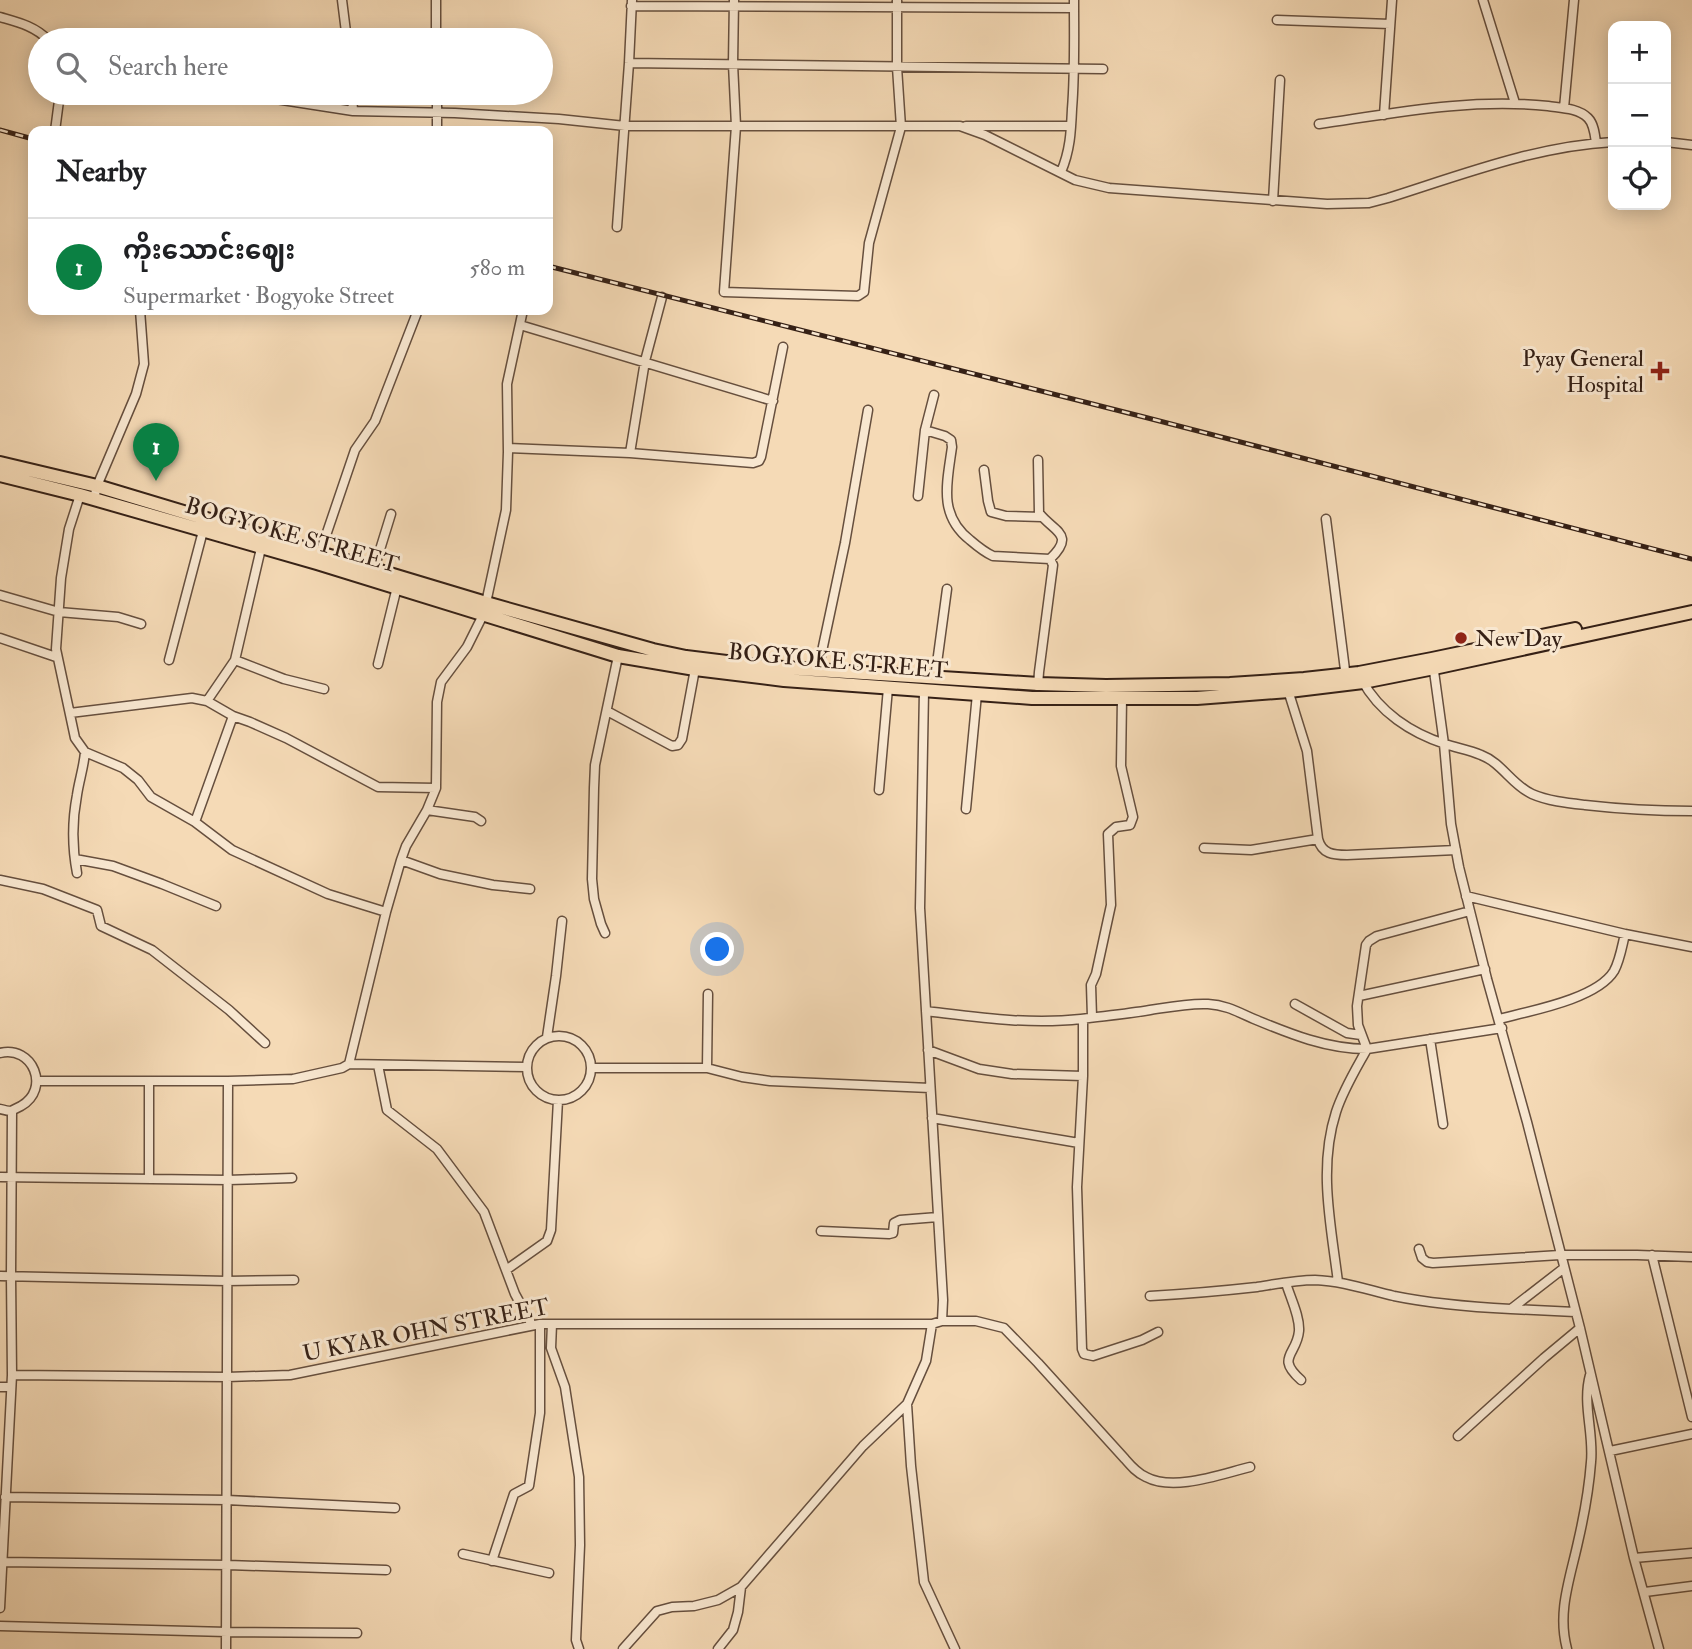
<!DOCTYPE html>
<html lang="en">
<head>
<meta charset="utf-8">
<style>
  :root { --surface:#fff; --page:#f2f2f2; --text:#202124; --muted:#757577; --line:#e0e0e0; --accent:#0b8043 }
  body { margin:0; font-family:"IM FELL Double Pica","Noto Sans Myanmar",serif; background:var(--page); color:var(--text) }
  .controls { position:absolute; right:21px; top:21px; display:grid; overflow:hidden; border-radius:14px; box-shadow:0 4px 18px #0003 }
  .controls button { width:63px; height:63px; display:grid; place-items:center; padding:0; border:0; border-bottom:2px solid var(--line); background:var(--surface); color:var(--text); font:35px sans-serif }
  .you { position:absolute; left:718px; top:950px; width:24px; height:24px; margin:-18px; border:5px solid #fff; border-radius:50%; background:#1a73e8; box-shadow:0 0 0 10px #1a73e833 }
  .badge { display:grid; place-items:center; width:46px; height:46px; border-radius:50%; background:var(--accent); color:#fff; font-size:23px; font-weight:700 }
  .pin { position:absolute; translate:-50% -58px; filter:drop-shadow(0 2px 4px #0008) }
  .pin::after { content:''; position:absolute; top:37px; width:24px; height:21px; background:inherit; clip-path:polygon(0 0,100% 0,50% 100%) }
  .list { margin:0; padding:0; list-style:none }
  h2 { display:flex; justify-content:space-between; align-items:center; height:91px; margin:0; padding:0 28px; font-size:30px }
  h2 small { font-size:23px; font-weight:400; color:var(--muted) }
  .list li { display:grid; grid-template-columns:46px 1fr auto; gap:21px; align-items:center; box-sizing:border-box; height:98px; padding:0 28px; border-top:2px solid var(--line) }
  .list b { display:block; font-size:26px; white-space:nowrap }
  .list p { margin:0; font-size:23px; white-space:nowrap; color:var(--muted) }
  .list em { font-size:23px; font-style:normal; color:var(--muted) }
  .icon { flex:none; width:38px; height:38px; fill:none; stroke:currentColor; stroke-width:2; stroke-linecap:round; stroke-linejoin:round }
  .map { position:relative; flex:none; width:1692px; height:1649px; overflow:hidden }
  .search { position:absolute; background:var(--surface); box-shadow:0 4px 18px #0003; left:28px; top:28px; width:525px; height:77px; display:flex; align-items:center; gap:18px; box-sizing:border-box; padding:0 24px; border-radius:38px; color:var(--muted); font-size:26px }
  .panel { position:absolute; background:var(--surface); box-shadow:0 4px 18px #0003; left:28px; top:126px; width:525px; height:189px; border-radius:14px }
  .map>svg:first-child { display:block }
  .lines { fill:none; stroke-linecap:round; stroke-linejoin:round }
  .street-casing { stroke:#664f3e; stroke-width:11 }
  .primary-casing { stroke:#362116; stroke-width:16 }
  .street { stroke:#f8e7d0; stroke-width:8 }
  .primary { stroke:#f5dab6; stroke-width:12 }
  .rail-casing { stroke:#362116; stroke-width:5 }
  .rail { stroke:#f8e7d0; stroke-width:2.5; stroke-dasharray:8; stroke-linecap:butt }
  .poi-dot { fill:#8f2418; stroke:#f8e7d0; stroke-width:2.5 }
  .labels { text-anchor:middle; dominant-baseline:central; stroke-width:6; stroke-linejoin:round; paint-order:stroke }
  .poi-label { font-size:23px; fill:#362116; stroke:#f8e7d0; text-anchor:end }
  .street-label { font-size:23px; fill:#362116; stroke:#f8e7d0 }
</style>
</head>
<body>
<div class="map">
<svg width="1692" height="1649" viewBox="0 0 1692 1649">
  <rect width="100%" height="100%" fill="#f5dab6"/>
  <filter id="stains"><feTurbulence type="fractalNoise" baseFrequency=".00286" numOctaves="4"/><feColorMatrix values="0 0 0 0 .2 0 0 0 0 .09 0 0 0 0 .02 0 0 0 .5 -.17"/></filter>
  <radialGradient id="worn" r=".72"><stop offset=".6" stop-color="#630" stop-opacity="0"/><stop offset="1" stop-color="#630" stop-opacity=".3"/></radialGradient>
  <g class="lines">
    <defs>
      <path id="street" d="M342,0l5,40
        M436,0v40
        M734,0l-1,64 3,62 -12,166 134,4 6,-4 5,-49 32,-116 -4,-60v-67
        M1483,0l32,103
        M631,6l443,2
        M0,17c17,5 35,9 48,23
        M1277,20l113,4
        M629,63l474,6
        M236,93l117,18 102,2 104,6 66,7h335l25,9 90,45 34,8 218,16 42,-1 19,-5c73,-23 148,-52 225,-56
        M352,93l1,18
        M437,93v38
        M1564,108l10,-108
        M1384,115l8,-115
        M1319,124c76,-11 151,-26 229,-18 13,2 30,2 40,12 6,6 7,17 8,25
        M966,126h105
        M55,131l5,-38
        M1666,142l26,3
        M1061,172c9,-21 10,-40 11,-63 3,-37 2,-73 2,-109
        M1273,201l7,-121
        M617,227l12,-164 3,-63
        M520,325l253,76
        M925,430l20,6 6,4 1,7c-5,36 -14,68 18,93 7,6 14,12 23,16l57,3 3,6 -14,107 -1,14
        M508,448l122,5 123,10 6,-2 2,-4 22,-110
        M630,453l15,-92 17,-64
        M1038,460l1,53c15,19 37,21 11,46
        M984,470l4,31 3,11 15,4 36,1
        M918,496l7,-66 9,-35
        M94,499l3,-13 39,-92 8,-30 -4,-54
        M1326,519l20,159
        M319,556l36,-106 20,-29 43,-111
        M374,569l17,-55
        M0,595l59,17 59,5 23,7
        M0,638l56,19
        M169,660l34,-129
        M235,660l49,19 40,10
        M378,664l19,-77
        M1433,664l11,80 7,80 8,43 28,112 40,143 53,206 54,230 25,91
        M818,670l27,-127 23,-133
        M935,678l12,-89
        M1362,680c17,32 49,53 83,64 12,4 25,6 36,11 21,8 31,30 51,39 16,7 35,9 53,11 35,4 71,6 107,6
        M1287,687l20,64 11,88c4,15 15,16 29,16l109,-5
        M924,691l-4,217 23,392 -1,21
        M207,701l28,-41 27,-116
        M607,711l65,35 6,-1 4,-6 13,-70
        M70,713l122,-15 15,3 26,15 17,6 36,16 92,49 58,1
        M85,752l38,16 15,12 13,17 44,25 37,28 96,44 58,18
        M879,790l9,-102
        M966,809l11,-115
        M427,810l48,7 6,4
        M195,822l38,-106
        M1204,848l47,2 67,-11
        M75,859l38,7 49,18 54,22
        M401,860l39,14 53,11 37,4
        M77,873c-5,-26 -5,-52 0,-78 2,-14 7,-29 8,-43l-10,-14 -19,-89 5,-71 8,-49 11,-34
        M0,880l43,9 54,21 4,16 51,24 77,60 36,33
        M1466,896l159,38 67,13
        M605,933l-4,-9 -7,-25 -2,-20 2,-91 1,-23 23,-109
        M1359,996l126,-27
        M1295,1004l52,29 14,2
        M926,1011c51,6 103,14 155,8 23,-3 46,-5 69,-9 19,-3 39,-7 58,-6 18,1 30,8 46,15 36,15 73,30 113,30l135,-21
        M1092,1017l-1,-32 5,-11 15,-69 -3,-71 8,-7 14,-2 3,-8 -12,-51 1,-68
        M1083,1019v57l-6,111 5,162 2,5 9,2 49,-16 16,-8
        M1499,1019c31,-8 98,-20 115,-48 6,-11 8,-25 11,-37
        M527 1068a32 32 0 1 1 64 0a32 32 0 1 1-64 0Z
        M547,1037l9,-61 6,-55
        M1430,1039l13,85
        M1367,1049l-9,-24 -1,-19 9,-61 3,-4 8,-5 93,-25
        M928,1050l51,19 33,5 71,2
        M0,1053c33,-8 51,36 21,53 -2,1 -8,4 -10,5 -3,0 -7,-1 -11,-2
        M349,1064l177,3
        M378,1065l9,45 50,39 47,63 31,82 17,31
        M591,1068h116l1,-74
        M707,1068l35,9 28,4 160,7
        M37,1081h191l65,-2 49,-11 7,-4 37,-152 15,-52 5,-14 21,-36 9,-22 1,-86 4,-20 26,-35 16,-32 3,-12 20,-93 2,-58 -1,-68 16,-74
        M932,1118l147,25
        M0,1177l228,3 64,-2
        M149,1179v-98
        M821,1231l68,3 4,-1 1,-10 6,-3 38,-3
        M1419,1249l3,9 5,4 6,1 127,-8h77l55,2
        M1652,1255l40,162
        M1564,1268l-53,41 64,3
        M506,1270l41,-29 4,-11 7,-130
        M0,1276l227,5 67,-1
        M1338,1282c-7,-57 -20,-114 -2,-170 7,-22 20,-43 31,-63
        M1286,1283c4,14 14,33 13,48 -2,24 -24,26 2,49
        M1150,1296c36,-2 71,-5 107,-9 19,-3 39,-7 58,-7 28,1 53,10 79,16 39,8 78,11 117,13
        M552,1324l-1,24 14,39 14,90 1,68 -4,95 3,9
        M932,1324l-6,37 -19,43 4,62 13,116 31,67
        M12,1375l215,2 63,-2 250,-51h392l10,-3h34l28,7 34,35 87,96c6,7 12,14 21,18 28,15 75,-3 104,-10
        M0,1387h11
        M1458,1436l86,-78 36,-30
        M1610,1451l82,-17
        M5,1497l222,3 168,8
        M463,1554l86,19
        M1634,1558l58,-5
        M492,1561l22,-67 15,-8 11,-73v-89
        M2,1562l226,3 158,5
        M1645,1592l47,-6
        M0,1608l12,-233 -1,-99 1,-165
        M0,1626l227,6 130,1
        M226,1649l2,-568
        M623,1649l34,-38 15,-4 22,-1 24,-6 23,-13 122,-141 44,-42
        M718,1649l15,-19 5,-18 3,-25
        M1567,1649c-10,-37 3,-70 11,-107 6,-26 11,-53 13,-80 3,-29 -9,-58 -1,-87"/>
      <path id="primary" d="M0,463l97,23 389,117 167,47 33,7 82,10 271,17 67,2 124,-2 74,-5 55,-6 73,-14 143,-30
        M0,475l80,20 237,68 301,93 77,13 89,11 248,18h165l92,-7 74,-9 71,-14 258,-56"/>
    </defs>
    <use href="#street" class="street-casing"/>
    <use href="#primary" class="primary-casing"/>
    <use href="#street" class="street"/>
    <use href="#primary" class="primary"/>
    <defs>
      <path id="rail" d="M0,130l33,9
        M548,266l596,151 548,142"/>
    </defs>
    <use href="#rail" class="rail-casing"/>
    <use href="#rail" class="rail"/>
  </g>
  <g class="poi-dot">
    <path d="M1656.5 360.5h7v7h7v7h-7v7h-7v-7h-7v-7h7z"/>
    <circle cx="1461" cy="638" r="7"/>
  </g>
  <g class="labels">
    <g class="poi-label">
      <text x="1644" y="358">Pyay General<tspan x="1644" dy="26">Hospital</tspan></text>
      <text x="1475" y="638" text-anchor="start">New Day</text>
    </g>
    <g class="street-label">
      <text transform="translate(292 535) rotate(16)">BOGYOKE STREET</text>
      <text transform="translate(838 661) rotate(5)">BOGYOKE STREET</text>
      <text transform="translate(426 1330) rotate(-11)">U KYAR OHN STREET</text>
    </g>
  </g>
  <rect width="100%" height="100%" filter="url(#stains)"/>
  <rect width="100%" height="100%" fill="url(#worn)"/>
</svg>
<div class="controls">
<button>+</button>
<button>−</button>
<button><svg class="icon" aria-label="locate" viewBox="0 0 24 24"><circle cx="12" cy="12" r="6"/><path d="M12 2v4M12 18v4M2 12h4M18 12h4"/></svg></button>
</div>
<div class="you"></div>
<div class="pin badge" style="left:156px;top:481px">1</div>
<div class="search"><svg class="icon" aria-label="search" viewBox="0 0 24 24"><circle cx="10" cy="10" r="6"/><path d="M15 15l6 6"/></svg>Search here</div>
<section class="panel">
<h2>Nearby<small></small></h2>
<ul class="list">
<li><span class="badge">1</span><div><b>ကိုးသောင်းဈေး</b><p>Supermarket · Bogyoke Street</p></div><em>580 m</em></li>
</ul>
</section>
</div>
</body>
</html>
